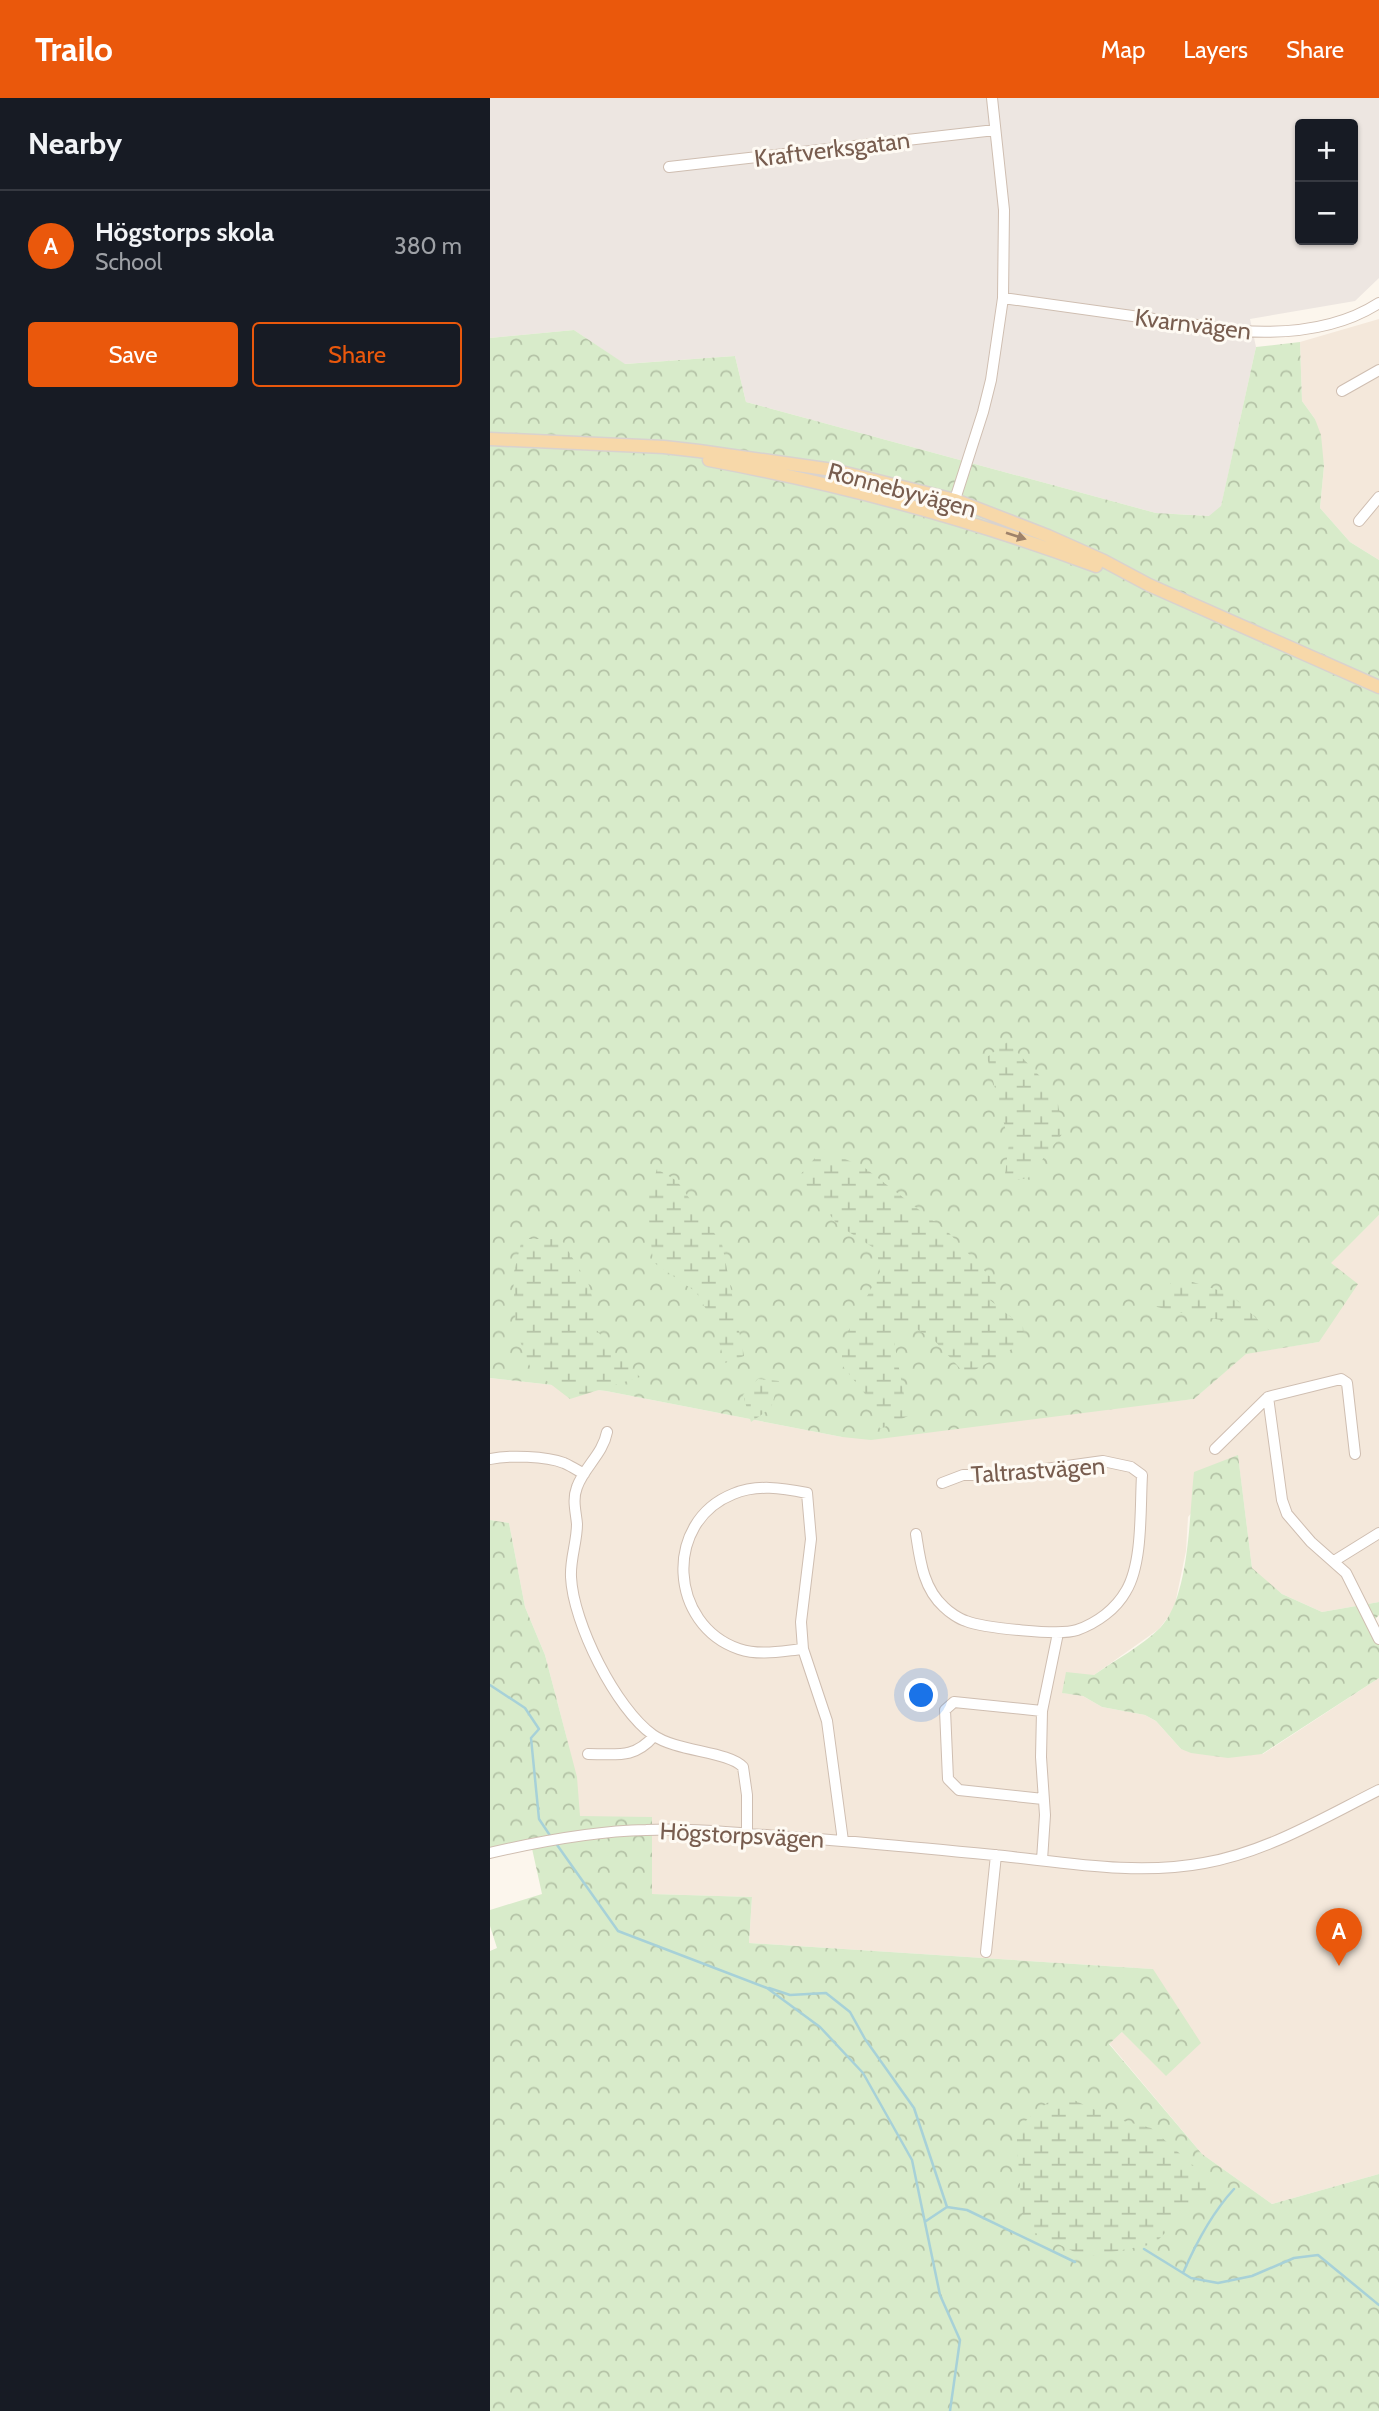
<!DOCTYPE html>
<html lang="en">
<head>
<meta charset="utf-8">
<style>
  :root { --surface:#171b24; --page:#242831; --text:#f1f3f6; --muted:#9ea1a6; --line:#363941; --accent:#ea580c }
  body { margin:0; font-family:Cabin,sans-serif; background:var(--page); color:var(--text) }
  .controls { position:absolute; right:21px; top:21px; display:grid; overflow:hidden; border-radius:7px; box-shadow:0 2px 5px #0004 }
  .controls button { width:63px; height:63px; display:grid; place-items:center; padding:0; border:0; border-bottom:2px solid var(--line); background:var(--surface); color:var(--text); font:35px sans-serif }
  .you { position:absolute; left:432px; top:1598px; width:24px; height:24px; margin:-18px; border:5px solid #fff; border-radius:50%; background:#1a73e8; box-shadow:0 0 0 10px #1a73e833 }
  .badge { display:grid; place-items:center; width:46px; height:46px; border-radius:50%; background:var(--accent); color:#fff; font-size:23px; font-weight:700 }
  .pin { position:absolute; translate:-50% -58px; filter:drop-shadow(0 2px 4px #0008) }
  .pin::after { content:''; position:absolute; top:37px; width:24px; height:21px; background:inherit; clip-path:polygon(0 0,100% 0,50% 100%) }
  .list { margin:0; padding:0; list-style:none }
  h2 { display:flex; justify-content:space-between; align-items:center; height:91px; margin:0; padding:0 28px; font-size:30px }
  h2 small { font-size:23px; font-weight:400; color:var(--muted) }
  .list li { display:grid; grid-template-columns:46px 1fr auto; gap:21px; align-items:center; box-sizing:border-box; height:112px; padding:0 28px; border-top:2px solid var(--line) }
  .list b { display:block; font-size:26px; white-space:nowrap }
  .list p { margin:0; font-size:23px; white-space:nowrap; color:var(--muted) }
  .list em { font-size:23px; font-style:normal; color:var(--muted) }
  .actions { display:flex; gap:14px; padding:21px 28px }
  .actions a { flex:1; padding:16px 0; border:2px solid var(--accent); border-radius:7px; text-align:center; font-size:24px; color:var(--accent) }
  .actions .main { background:var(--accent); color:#fff }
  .map { position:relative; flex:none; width:889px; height:2313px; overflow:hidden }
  header { display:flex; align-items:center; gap:42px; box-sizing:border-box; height:98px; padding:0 35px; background:var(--accent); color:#fff }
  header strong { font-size:33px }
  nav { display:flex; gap:38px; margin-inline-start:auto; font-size:24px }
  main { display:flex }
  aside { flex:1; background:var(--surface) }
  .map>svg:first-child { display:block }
  .residential { fill:#f4e8db }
  .industrial { fill:#ede6e1; fill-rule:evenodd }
  .forest { fill:url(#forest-crowns) }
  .wetland { fill:url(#wetland-marsh) }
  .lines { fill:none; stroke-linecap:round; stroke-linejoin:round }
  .stream { stroke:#a7d1d8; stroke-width:2.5 }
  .minor-casing { stroke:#cfbeb1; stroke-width:12 }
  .major-casing { stroke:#d9d2ce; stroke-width:15 }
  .minor { stroke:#fff; stroke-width:10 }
  .major { stroke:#f7d8a9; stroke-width:12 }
  .oneway { fill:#9e826a }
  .labels { text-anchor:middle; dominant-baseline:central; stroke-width:6; stroke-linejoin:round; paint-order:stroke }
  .street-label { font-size:24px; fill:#785d4f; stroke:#fefaf3 }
</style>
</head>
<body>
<header>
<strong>Trailo</strong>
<nav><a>Map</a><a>Layers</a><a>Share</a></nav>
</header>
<main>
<aside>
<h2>Nearby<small></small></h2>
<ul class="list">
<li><span class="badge">A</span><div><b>Högstorps skola</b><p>School</p></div><em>380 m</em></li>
</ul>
<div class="actions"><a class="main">Save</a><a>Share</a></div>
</aside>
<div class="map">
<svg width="889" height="2313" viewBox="0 0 889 2313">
  <defs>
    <pattern id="forest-crowns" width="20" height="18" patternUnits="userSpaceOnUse" patternTransform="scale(1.75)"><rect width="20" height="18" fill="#d8ebca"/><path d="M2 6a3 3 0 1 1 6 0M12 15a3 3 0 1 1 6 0" fill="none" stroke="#b4c2a6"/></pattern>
    <pattern id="wetland-marsh" width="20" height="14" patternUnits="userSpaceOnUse" patternTransform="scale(1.75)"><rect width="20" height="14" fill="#d8ebca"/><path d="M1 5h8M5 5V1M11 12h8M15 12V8" fill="none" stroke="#b4c2a6"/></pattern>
  </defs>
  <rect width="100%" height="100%" fill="#fcf6ed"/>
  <path class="residential" d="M889,221v241l-29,-18 -30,-34 4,-42 -9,-47 -13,-18 -2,-59z
    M889,1117v387l-57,10 -40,-18 -26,-21 -4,-5 -14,-112 -50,61 -2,34 -12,58 -15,20 -65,46 -31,18 20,3 19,11 43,8 11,6 25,28 82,5 116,-76v496l-107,30 -70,-50 -93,-111 13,-11 31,-63 -404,-26 3,-46 -100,-3 -79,-77 -5,-74 -23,-88 -20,-48 -16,-84 -19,-3v-142l116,13 236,46 352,-38 52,-46 73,-11 11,-79z"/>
  <path class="industrial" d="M0,0h889v180l-24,23 -105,18 6,28 -35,160 -11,9 -54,-3 -410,-111 -11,-46 -111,8 -50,-34 -84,8zM810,26h53v116h-53z"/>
  <path class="forest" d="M84,232l51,34 110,-8 11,46 410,111 53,3 12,-10 35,-159 44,-5 2,59 13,18 6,16 3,31 -4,42 30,34 29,18v655l-48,48 27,21 -39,58 -73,12 -52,45 -323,41 -29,-3 -236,-46 -116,-13v-1040z
    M748,1357l14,113 30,26 40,18 57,-10v13l-10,10 10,17v36l-117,76 -34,4 -37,-5 -10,-4 -25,-28 -11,-6 -43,-8 -19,-11 -21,-3 4,-21 28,3c21,-15 48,-29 66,-47 30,-31 29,-113 34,-156z
    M0,1422l19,3 16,84 20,48 32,122 3,39 72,1v77l100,3 -3,46 404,26 48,74 -35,33 -44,-44 -13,12 93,110 70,50 107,-30v237h-889v-460l7,-3 -7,-22v-16l52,-16 -11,-50 -41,9z"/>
  <path class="wetland" d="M517,944l49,51 7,40 -35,45 -24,4 5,-39 -22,-86z
    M333,1051l42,19 84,65 49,52 -8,15 33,27 1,15 -58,33 -32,-35 -28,-18 -14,9 16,85 -28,13 -11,-30 -27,-34v-22l38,-71 -3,-22 -39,-25 -39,-49z
    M167,1071l20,12 45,63 22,112 -19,7 -12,-42 -17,-29 -43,-30 -6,-61z
    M32,1141h39l28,46 5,20v21l18,25 28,26 -70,22 -39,-30 -15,-38 -3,-55z
    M687,1179l53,17 39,36c-39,-10 -80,-14 -120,-25z
    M268,1281l21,2 -8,27 -20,14 -8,-27z
    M569,1995l53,25 39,10 63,56 -60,60 -69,13 -62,-30 -7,-98z"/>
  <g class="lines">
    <path class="stream" d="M0,1587l35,23 14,21 -8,9 8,81 12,18
      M65,1744l63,89 149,57 53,39 43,46 49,87 28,135 20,45 -10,71
      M279,1890l21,7 36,-2 24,19 15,27 49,69 33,99
      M436,2123l21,-14 20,3 108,52
      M654,2151l47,29 27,5 34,-7 42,-18 24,-3 61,50
      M693,2175c13,-30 28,-59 51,-84"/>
    <defs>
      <path id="minor" d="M179,69l326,-37
        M513,200l237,33c46,3 99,-2 139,-28
        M852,293l37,-21
        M460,417l33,-103 8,-32 12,-82 1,-88 -12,-112
        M869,423l20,-24
        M117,1334c-4,22 -23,35 -30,55 -5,13 -1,25 0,37 0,18 -7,35 -6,53 2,46 45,132 82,158 24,17 75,16 90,32l4,28v39
        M725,1351l53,-52
        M865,1356l-8,-71 -6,-4 -73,18 14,103 5,14 24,28 35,31 33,66
        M0,1361c19,-4 56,-3 74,4 7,3 13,7 20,11
        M426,1436c4,26 7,54 28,73 5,5 15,12 22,14 18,7 94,15 111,9 20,-7 39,-21 49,-39 17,-28 14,-83 16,-116l-11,-8 -28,-6 -102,14h-38l-21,8
        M844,1463l45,-28
        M313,1551c-21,2 -43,7 -64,0 -70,-24 -76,-127 -6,-155 24,-10 49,-6 74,-1l4,46 -10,83 2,27 24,72 16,120
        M552,1613l-88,-9 -9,8 3,69 11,11 84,9
        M98,1656c29,0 46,5 66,-18
        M0,1755c51,-12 104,-22 156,-23 45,-2 88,3 132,6 72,5 144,12 216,19 69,7 141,21 210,8 63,-11 119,-45 175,-73
        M552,1762l3,-45 -4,-58 1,-46 16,-78
        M496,1854l10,-97"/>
      <path id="major" d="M0,341l174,8 35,4 134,19 122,30 93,36 56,25 45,24 230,102
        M219,362c135,25 259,58 387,106"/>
    </defs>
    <use href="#minor" class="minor-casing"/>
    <use href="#major" class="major-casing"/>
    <use href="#minor" class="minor"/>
    <use href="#major" class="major"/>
  </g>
  <defs><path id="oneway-solid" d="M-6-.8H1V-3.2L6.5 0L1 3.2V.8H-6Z" transform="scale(1.75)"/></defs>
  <use class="oneway" href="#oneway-solid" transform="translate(526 438) rotate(18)"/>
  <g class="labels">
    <g class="street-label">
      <text transform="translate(342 51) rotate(-7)">Kraftverksgatan</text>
      <text transform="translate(703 226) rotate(7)">Kvarnvägen</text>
      <text transform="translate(412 392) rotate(15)">Ronnebyvägen</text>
      <text transform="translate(548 1372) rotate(-4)">Taltrastvägen</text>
      <text transform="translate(252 1737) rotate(3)">Högstorpsvägen</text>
    </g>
  </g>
</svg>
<div class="controls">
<button>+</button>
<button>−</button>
</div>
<div class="you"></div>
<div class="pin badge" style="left:849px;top:1868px">A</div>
</div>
</main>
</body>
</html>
